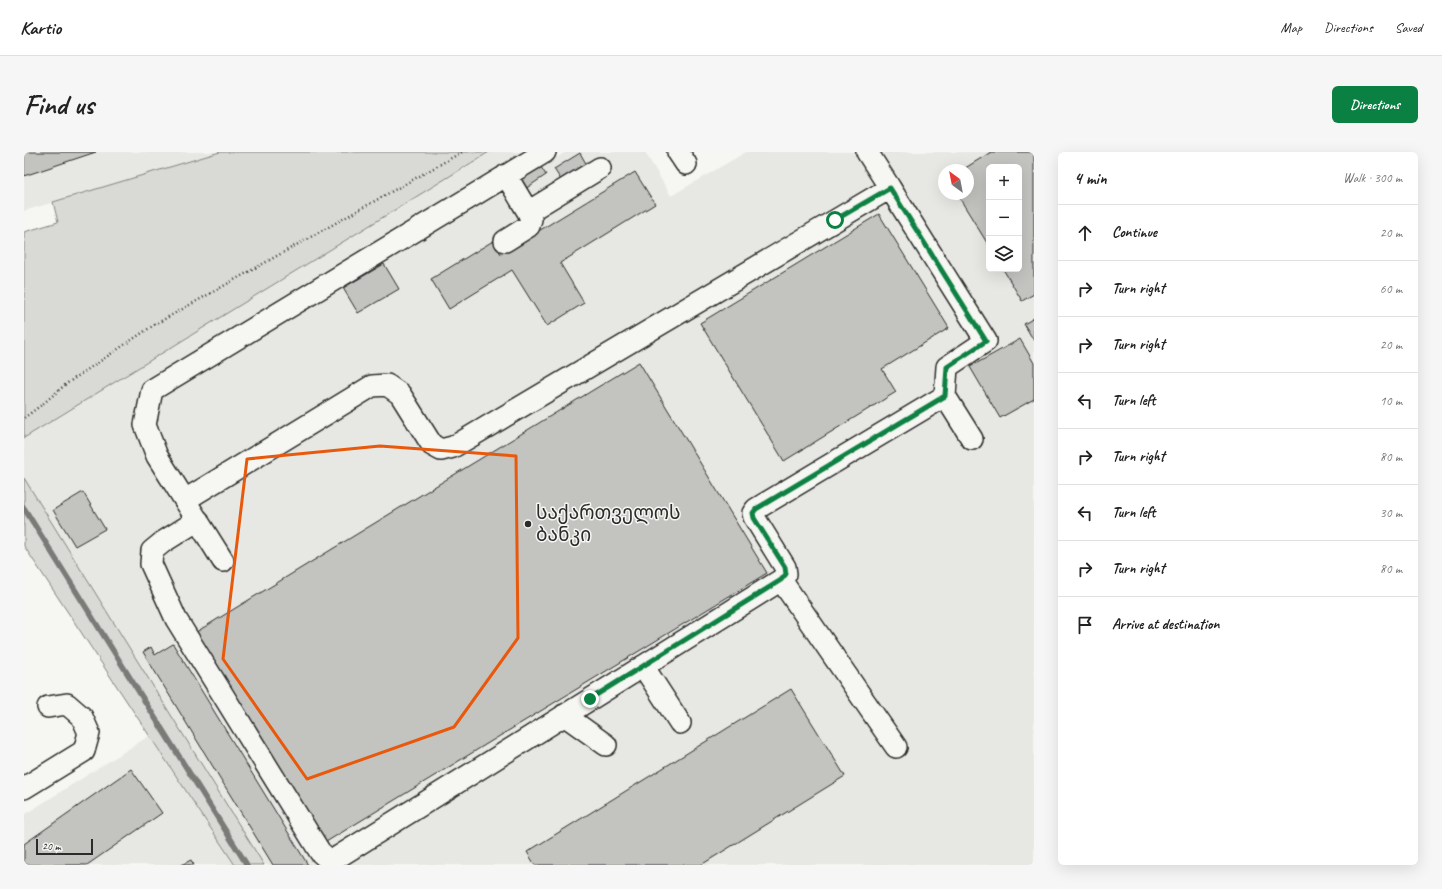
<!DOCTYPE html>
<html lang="en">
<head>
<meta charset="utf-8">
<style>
  :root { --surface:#fff; --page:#f6f6f6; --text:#222; --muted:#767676; --line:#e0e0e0; --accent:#0b8043 }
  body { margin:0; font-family:Caveat,"Noto Sans Georgian",sans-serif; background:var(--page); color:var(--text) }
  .controls { position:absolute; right:12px; top:12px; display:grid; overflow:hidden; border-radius:6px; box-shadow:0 4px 16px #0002 }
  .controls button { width:36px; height:36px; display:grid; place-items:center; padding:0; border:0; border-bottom:1px solid var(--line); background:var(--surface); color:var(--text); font:20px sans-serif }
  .compass { position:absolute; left:914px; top:12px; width:36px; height:36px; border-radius:50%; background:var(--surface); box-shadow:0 4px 16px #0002; rotate:328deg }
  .scale { position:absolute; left:12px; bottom:10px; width:57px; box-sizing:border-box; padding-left:4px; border:2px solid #2b2b2b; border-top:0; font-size:11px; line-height:14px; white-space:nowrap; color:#2b2b2b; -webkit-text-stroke:3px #f6f6f2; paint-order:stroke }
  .stop { position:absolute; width:12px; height:12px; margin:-9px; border:3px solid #0b8043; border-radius:50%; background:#fff }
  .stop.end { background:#0b8043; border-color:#fff; box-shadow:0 1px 4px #0008 }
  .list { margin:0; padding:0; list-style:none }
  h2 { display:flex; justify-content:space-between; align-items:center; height:52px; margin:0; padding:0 16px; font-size:17px }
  h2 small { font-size:13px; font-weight:400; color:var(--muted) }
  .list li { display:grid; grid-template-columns:26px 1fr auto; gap:12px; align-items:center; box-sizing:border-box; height:56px; padding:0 16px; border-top:1px solid var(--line) }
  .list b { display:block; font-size:15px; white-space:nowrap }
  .list em { font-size:13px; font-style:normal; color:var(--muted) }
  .icon { flex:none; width:22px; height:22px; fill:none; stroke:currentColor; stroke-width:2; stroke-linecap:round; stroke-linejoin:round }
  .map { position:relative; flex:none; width:1010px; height:713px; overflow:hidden; border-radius:6px }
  header { display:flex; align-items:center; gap:24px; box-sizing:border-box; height:56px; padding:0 20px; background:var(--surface); border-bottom:1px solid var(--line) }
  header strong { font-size:19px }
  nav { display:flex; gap:22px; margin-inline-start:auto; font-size:14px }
  .intro { display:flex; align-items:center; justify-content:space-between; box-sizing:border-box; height:96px; padding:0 24px }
  h1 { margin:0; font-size:28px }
  .button { padding:10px 18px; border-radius:6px; background:var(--accent); color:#fff; font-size:14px; font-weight:700 }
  main { display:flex; gap:24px; padding:0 24px }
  aside { flex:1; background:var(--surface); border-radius:6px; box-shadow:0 4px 16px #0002 }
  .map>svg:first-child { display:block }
  .built { fill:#e7e7e3; fill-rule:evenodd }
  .green { fill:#d9d9d5; stroke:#828280 }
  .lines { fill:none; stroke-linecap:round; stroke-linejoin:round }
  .stream { stroke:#7a7a78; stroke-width:5.5 }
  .building { fill:#c3c3c0; stroke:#2b2b2b }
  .minor-casing { stroke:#2b2b2b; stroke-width:24 }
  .path { stroke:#2b2b2b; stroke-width:2.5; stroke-dasharray:1 3; stroke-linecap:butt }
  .minor { stroke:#f6f6f2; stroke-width:21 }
  .route { stroke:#0b8043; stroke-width:5 }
  .marked { fill:none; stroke:#e8590c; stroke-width:3; stroke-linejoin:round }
  .poi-dot { fill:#2b2b2b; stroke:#f6f6f2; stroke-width:1.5 }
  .labels { text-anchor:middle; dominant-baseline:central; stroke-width:3; stroke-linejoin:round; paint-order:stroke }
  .poi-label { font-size:19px; fill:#2b2b2b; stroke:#f6f6f2; text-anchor:start }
</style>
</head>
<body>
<header>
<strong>Kartio</strong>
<nav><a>Map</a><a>Directions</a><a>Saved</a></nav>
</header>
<div class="intro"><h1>Find us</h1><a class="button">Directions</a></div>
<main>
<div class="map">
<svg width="1010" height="713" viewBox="0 0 1010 713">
  <rect width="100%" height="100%" fill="#f6f6f2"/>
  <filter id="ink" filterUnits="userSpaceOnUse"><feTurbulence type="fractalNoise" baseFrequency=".025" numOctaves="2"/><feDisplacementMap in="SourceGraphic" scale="8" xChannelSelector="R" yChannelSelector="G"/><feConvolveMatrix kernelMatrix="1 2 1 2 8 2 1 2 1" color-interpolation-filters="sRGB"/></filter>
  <g filter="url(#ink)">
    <path class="built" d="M0,0h196l-196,59z
      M465,0h42l16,11 19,-11h79l26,44 75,-44h288v713h-770l-240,-387v-40zM965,15h30v102h-30zM920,18h24v24h-24z
      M125,584l86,129h-211v-50z"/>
    <path class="green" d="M196,0h269l-465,286v-206l34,-10 -5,-20z
      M0,326l240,387h-29l-211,-319z"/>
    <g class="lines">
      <path class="stream" d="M0,356l223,357"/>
    </g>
    <path class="building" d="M0,0h72l-72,24z
      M967,0h43v142l-12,7 -19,-32h16v-102h-30v79l-32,-52h11v-24h-6z
      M556,1l8,14 -25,16 -9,-14z
      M515,12l7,11 -24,16 -8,-11z
      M611,20l20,32 -95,59 24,40 -37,23 -35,-56 -63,39 -18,-30 62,-38 8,13z
      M855,62l70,114 -67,41 14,23 -112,69 -84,-138z
      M360,112l15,25 -41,24 -15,-25z
      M1010,166v23l-10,-17z
      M996,187l14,24v36l-34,19 -30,-51z
      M615,210l128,211 -446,272 -128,-211z
      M59,340l22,37 -30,17 -22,-36z
      M149,492l135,221h-35l-130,-213 8,-5 4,8z
      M767,537l54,87 -144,89h-166l-8,-13z
      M107,617l31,44 -75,52h-63v-21z
      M167,708l3,5h-13z"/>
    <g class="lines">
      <defs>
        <path id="minor" d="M654,0l8,12
          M843,0l23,36
          M504,60l72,-44
          M481,89l24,-15 2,-7 -3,-7 -22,-37
          M921,244l27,43
          M161,348l187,-114 15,-1 13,9 32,51 9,5 12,-3 437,-259 96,153 -39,26 -2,29 -189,113 -3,4 1,4 31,50 1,7 -5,6 -443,277 -10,2 -8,-7 -144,-233 -25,-55 1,-13 11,-9 35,-22
          M199,409l-66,-105 -12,-31 7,-35 393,-238
          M757,428l115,167
          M619,514l37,57
          M540,563l42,30
          M0,636l60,-37 5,-18 -7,-16 -15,-13 -19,3"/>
      </defs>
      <use href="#minor" class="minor-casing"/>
      <path class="path" d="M0,266l20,-15 22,-19 88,-59 308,-173"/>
      <use href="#minor" class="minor"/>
    </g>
  </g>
  <g class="lines" filter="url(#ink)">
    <path class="route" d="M566,547l191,-119 5,-6 -1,-7 -31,-49 -1,-5 3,-4 189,-113 2,-29 39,-26 -96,-153 -55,32"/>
  </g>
  <path class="marked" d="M356,294l136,10 2,182 -64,89 -147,52 -84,-120 24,-200z"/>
  <circle class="poi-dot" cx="504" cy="372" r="4"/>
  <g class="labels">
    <g class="poi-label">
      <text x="512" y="361">საქართველოს<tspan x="512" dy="22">ბანკი</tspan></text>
    </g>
  </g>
</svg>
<div class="controls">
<button>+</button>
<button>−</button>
<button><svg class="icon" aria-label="layers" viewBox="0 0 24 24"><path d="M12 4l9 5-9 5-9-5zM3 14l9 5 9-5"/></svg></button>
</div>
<svg class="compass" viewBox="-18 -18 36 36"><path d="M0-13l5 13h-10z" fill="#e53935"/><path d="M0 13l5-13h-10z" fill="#767676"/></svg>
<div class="scale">20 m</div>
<div class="stop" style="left:811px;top:68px"></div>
<div class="stop end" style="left:566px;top:547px"></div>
</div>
<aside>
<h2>4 min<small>Walk · 300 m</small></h2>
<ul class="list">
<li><svg class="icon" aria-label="ahead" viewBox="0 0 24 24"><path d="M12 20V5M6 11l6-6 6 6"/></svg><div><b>Continue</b></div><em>20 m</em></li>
<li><svg class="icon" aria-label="right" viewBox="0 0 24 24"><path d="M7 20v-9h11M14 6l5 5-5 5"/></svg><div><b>Turn right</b></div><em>60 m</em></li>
<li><svg class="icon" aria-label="right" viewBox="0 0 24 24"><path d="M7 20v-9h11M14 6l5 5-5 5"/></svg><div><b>Turn right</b></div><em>20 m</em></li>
<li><svg class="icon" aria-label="left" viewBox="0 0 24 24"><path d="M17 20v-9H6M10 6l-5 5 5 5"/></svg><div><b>Turn left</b></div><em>10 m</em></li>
<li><svg class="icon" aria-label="right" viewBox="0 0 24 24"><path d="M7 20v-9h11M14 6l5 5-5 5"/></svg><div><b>Turn right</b></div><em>80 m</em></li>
<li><svg class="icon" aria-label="left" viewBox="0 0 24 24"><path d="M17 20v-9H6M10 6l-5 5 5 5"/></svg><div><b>Turn left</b></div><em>30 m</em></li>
<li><svg class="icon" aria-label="right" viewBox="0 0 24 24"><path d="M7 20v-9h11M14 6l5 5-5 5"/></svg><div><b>Turn right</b></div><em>80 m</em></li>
<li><svg class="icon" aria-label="arrive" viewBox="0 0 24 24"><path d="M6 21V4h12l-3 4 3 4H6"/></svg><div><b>Arrive at destination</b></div></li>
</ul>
</aside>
</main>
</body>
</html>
